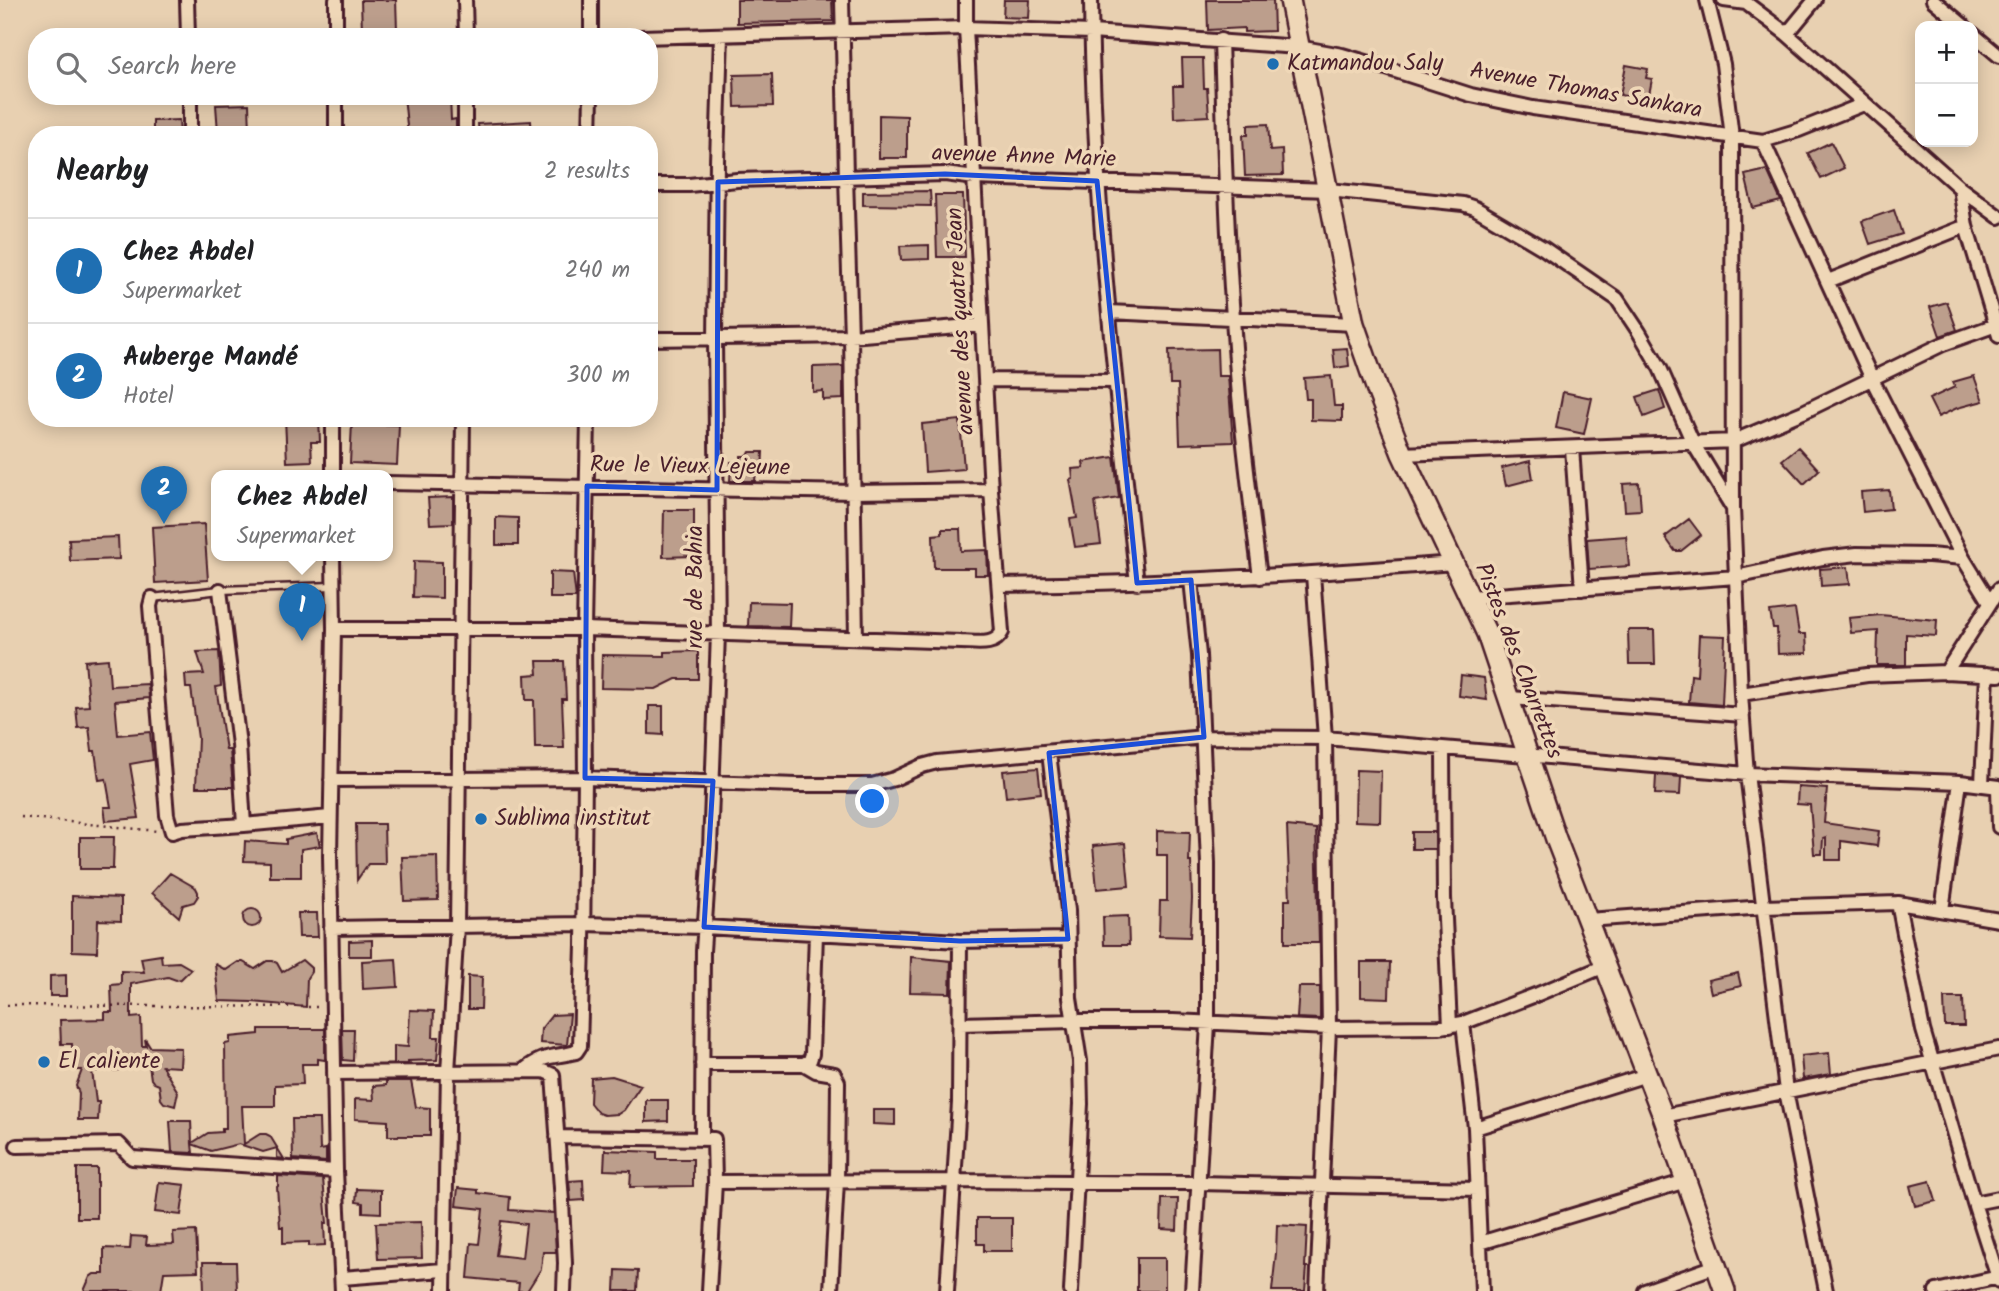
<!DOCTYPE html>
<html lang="en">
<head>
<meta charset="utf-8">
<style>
  :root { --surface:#fff; --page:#f6f6f6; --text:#202124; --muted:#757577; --line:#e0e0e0; --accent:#1f6fb2 }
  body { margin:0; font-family:Kalam,sans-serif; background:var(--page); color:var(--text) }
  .controls { position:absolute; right:21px; top:21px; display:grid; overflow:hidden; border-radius:14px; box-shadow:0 4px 18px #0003 }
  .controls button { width:63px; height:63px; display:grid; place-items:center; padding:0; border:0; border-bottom:2px solid var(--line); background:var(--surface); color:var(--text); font:35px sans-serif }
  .you { position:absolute; left:873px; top:802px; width:24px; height:24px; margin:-18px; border:5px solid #fff; border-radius:50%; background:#1a73e8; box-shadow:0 0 0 10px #1a73e833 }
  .badge { display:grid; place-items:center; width:46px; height:46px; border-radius:50%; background:var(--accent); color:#fff; font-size:23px; font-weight:700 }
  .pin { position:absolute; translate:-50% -58px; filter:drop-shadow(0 2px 4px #0008) }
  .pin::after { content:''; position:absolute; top:37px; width:24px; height:21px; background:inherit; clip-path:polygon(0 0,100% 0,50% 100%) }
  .popup { position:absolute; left:211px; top:470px; width:182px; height:91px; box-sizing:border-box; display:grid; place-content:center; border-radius:14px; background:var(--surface); filter:drop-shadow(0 2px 5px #0005); font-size:23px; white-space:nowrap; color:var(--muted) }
  .popup b { font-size:26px; color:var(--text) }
  .popup::after { content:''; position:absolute; left:50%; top:100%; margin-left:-14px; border:14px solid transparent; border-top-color:var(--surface) }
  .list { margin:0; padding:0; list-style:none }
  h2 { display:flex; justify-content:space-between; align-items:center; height:91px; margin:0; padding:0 28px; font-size:30px }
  h2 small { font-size:23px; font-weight:400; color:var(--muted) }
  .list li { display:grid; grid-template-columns:46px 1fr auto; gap:21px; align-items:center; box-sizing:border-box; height:105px; padding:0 28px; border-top:2px solid var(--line) }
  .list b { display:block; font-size:26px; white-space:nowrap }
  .list p { margin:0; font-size:23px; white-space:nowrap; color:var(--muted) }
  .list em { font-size:23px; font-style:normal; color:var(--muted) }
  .icon { flex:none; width:38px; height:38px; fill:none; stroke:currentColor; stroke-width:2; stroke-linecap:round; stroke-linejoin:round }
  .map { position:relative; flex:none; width:1999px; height:1291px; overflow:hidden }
  .search { position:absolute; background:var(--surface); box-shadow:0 4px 18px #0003; left:28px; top:28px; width:630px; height:77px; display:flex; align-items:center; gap:18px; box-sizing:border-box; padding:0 24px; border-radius:28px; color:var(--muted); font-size:26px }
  .panel { position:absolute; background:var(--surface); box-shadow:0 4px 18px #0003; left:28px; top:126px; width:630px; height:301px; border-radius:28px }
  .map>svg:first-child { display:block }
  .building { fill:#bc9e8c; stroke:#4a1f2b; stroke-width:2; fill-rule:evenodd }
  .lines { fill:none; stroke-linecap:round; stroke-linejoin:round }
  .service-casing { stroke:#4a1f2b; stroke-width:11 }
  .minor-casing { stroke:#4a1f2b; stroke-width:18 }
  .secondary-casing { stroke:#4a1f2b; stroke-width:24 }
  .path { stroke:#4a1f2b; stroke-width:2.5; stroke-dasharray:2 5; stroke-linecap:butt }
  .service { stroke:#efd7b7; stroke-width:6 }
  .minor { stroke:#efd7b7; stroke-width:12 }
  .secondary { stroke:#efd7b7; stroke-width:19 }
  .marked { fill:none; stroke:#1d4ed8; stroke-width:5; stroke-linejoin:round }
  .poi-dot { fill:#1f6fb2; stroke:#efd7b7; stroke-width:2.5 }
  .labels { text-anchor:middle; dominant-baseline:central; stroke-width:7; stroke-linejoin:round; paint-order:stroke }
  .poi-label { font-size:23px; fill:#4a1f2b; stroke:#efd7b7; text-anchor:start }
  .street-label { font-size:23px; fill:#4a1f2b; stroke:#efd7b7 }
</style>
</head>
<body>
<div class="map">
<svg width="1999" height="1291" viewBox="0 0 1999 1291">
  <rect width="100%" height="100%" fill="#e8d0b1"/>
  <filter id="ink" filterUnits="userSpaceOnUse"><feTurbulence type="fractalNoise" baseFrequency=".0143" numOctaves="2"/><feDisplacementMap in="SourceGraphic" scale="14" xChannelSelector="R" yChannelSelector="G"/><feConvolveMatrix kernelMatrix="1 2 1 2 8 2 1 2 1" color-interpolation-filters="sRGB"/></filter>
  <g filter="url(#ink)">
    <path class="building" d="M361,0h35l1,30 -35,1z
      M737,0h95l1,21 -96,2z
      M1004,0h26l-1,18 -26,-1z
      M1207,0h66l1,31 -30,1v-4l-36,2z
      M1182,58h21l1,30h3l2,28 -35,2 -1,-32h10z
      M1626,65l22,4 -2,9 6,1 -4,21 -28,-5z
      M772,74l1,32 -38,1 -1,-32z
      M404,96h46l1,24 5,-1v16h-48z
      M249,104l1,27 -32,1 -2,-27z
      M879,115l28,1v42h-28z
      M179,120l1,15h-27v-14z
      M531,121l1,14h-53l-1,-11z
      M1268,124l2,27 12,-1 1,25 -38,1 -2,-41h5v-10z
      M1831,142l13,26 -23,11 -13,-26z
      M1767,170l14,31 -28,7 -8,-33z
      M930,191l1,15 -68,-1v-13z
      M935,195h28l2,62h-28z
      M1894,210l8,24 -32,10 -8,-23z
      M929,245v14l-28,1 -1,-14z
      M1947,302l10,28 -17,6 -10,-29z
      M1347,348l2,18 -14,2 -2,-19z
      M1217,349l1,27h10l5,66 -53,2 -2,-60h-8l-1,-34z
      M843,366v33l-20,1v-9l-10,1v-25z
      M1331,376l3,30h8v15l-31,-1v-21h-5l-2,-21z
      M1974,376l9,25 -26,7 -19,9 -9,-18 26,-12 -2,-5z
      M1659,390l6,19 -21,8 -7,-20z
      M1563,392l29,6 -8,36 -28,-6z
      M285,418h34l1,24h-9l1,19 -25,1z
      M960,420l4,49 -39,3 -3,-48z
      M352,423l47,2 -2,40 -47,-2z
      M1798,447l21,23 -15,14 -22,-24z
      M750,452h13l-1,20 -6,-1 -1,10h-25l1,-19h10v-6h7z
      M1114,457l5,41 -24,4 6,42 -26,3 -5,-28 7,-1 -7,-38 3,-1 -1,-10 12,-1 -1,-6z
      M1530,461l3,18 -27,7 -4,-18z
      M1639,483l2,27 -16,1 -2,-27z
      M1889,490l2,19 -28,3 -2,-20z
      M453,497v26l-23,1 -2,-26z
      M664,510h30v46l-31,1z
      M496,517l22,1v27h-22z
      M1689,519l12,16 -20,16h-6l-10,-14z
      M204,524l4,56 -53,3 -3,-56z
      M942,529h18l1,22 26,-1 1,25h-13v-7h-41l-1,-33 9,-1z
      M1626,536l3,30 -40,3 -2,-30z
      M118,537l1,22 -49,2 -1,-22z
      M414,561l28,1v36l-29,-1z
      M1848,567l2,17 -29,2 -1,-17z
      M550,572l23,1 3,25h-26z
      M749,602l41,1 -1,24 -41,-1z
      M1795,609l4,25h7l1,19 -29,1 -1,-26h-4l-3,-16z
      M1880,615l57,5 -1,16 -30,-2v31h-29l1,-34 -27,2 -2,-15z
      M1628,630h26l1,34h-26z
      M1699,635l26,1 -3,69 -33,-3 2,-27 6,1z
      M219,651l2,35 -5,1 10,63h4l3,37h-37l2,-49 -7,-50h-5l-1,-13 19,-1 -7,-22z
      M698,651v28h-22l-20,10 -55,-1 1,-33 63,1v-4z
      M108,659l2,27 38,-2 1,14 -34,3 3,34 32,-3 3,28 -23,4 9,54 -33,3 -2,-14h7l-5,-28 -7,1 -4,-29h-3l-3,-24 -11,1 -2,-21 13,-1 -4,-45z
      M537,661h27l2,38h-4l2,49h-29l-1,-48h-8l-1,-25 13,-1z
      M1461,675l23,3 3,22 -28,-4z
      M649,706h14v29l-14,-1z
      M1038,768l3,25 -35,4 -3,-26z
      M1356,770l25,1 -1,51 -25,-1z
      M1656,775l25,2 -1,18 -25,-1z
      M1798,787l29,2 -3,34 55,8 -2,15 -36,-5v19h-15v-22l-3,1 -1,15h-8l-4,-49 -13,-1z
      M356,824h28l1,40h-17l-11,16z
      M1287,826l29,3 3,114h-34v-43h5z
      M1157,831l33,1 -1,30h2l1,37 -2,38 -31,-1 1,-35h7v-46h-10z
      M1412,832h23v17h-23z
      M317,833l3,13 -19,3v28h-31v-15l-26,-1 1,-20 41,3v-5z
      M80,837h34l-1,32h-33z
      M1125,843l4,43 -32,3 -4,-43z
      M437,856l1,44 -34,1 -2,-44z
      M170,873l26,15 2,4v4l-4,6 -11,3 -4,12 -27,-24z
      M72,896l49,2v23l-23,-1 -1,32 -25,-1z
      M243 918a9 9 0 1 1 18 0a9 9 0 1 1-18 0Z
      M298,913h19l1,24h-19z
      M1128,916l1,29h-25l-1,-28z
      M372,940v16h-23v-15z
      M161,955l1,8 17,-1 12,7 -10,10 -5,1 -8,-3 -37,7v34l10,-1 1,29h4l-1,-7 5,8 31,1 -1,19 -18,-1 16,26 -3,14 -11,-3 -3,-4 -2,-14 -5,-2 -3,-4 -2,-14 -26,1v3l-9,2h-22l4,31h3l-1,18h-20l1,-27 -3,-7 6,-16h-9l-1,-26h-11l-1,-24 45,-1v-7h7l-1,-27 10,-1v-13l23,1 -3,-14z
      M911,957l40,4 -1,32 -40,-1z
      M396,959l2,28 -35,2 -1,-28z
      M302,960l9,8v4l-4,6 -1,29 -54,-5 -33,-1 -4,-37 11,6 12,-8h5l12,7 12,-8h6l4,2 5,9z
      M1361,962h29l-1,36 -28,-1z
      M1738,973l3,13 -30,7 -3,-13z
      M66,975v21h-16v-20z
      M468,976l14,1 -1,32h-13z
      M1299,987h21v32l-23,-1z
      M1944,998h19l1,28h-19z
      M410,1010l24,1 -1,26h6l-2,23 -29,1v3h-14v-18l14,1z
      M570,1014l-3,31 -27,-2 1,-14 11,-14z
      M259,1029h66v31l-7,-1v5h-16l1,20 -28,1v21h-33l2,38 16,-10h6l4,2 14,23 -7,-1v-10l-14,4 -24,-8 -28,7 -19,-7 1,9 -21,-1 -2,-31h21l1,22 16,-10 14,-1v-4h4l-1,-84 5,-1v-6l29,-3z
      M342,1029h12l-1,32 -10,-1z
      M1829,1053l2,21 -28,5 -2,-23z
      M612,1076l29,9 -17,25 -6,4 -14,1 -6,-2 -8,-10 1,-25z
      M386,1081h25l5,26 14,1v28h-42v-15l-33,-2v-20l19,1 -1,-14 13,-1z
      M646,1100h22v21l-22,1z
      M873,1110h22v15l-22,-1z
      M292,1119h27l1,31 6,-1v13l-33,-3z
      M605,1150l52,2v7h36v27l-63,1 1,-16 -27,-1z
      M77,1168h20v50h-20z
      M278,1176l45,3 4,44h-3l1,22 -16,1v-4l-26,1v-16h-3l-3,-40 1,-1z
      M583,1180l1,20 -13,1 -2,-20z
      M1930,1181l6,20 -21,5 -5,-20z
      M159,1182l26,3 -4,30 -26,-3z
      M458,1188l20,2v3l32,4 -1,13 45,3 2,39h-13l-2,17 -14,22h-9l1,-8 -51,-5 3,-35 8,1 4,-35 -27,-3zM501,1221l25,3 -4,34 -26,-3z
      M357,1189l24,1v23l-18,-1v-9l-7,-1z
      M1162,1199h16l-1,31 -16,-1z
      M977,1218h35v33h-28v-7h-7z
      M421,1222l1,36 -44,1 -2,-36z
      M1277,1225l30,2 -2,40h2l-2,24h-33l4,-38z
      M196,1231l2,40 -34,1 -3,19h-77l6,-14 4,-3h10v-26l26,1 1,-13 16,1 -1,8 28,-1 -1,-12z
      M1137,1258h28v33h-28z
      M203,1262h33l1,29h-33z
      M616,1270l22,1 -1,20h-22z"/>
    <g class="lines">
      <defs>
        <path id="service" d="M152,598l68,-8 113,-4"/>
        <path id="minor" d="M187,0l1,37
          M336,0v37
          M465,0l1,37
          M842,0l4,177 5,159 5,302
          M1091,0c2,195 25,389 46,583
          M1707,0l16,64 9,73 1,371 8,186 6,80 39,317 40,200
          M1724,0l22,3 41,31 173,154 39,29
          M1933,0l31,26
          M1787,34l28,-34
          M1973,34l26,22
          M591,37v-37
          M641,37l325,-9 126,4 206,15 44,8 41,12 88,28 62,13 230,33 36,-11 65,-26
          M1221,40c3,92 5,185 12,277 5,87 16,173 27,260
          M190,96v39
          M336,135v-39
          M465,135v-39
          M590,135l1,-39
          M1763,141l109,238 91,179 27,44
          M649,185h40l48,-5 208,-6 30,4 354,12 134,14 12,4 68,40 74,51 22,33 21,36 33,75 39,64
          M1960,188l6,38 33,110
          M1828,281l138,-55
          M1109,312l245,12
          M649,339l202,-3 131,-11
          M986,380l129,1
          M1572,448l10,141
          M1402,454l332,-13 69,-29 140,-68 53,-19
          M333,475v-57
          M388,483l466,9 137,-2
          M333,555l1,74 -4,227 6,315 6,120
          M1313,574l12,164 4,290 -12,263
          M1191,580l8,75 9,208v161l-16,267
          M999,585c152,-2 304,-10 455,-22
          M220,590l19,155 5,80
          M1470,597l266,-20 87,-19 34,-4 72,1 34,3
          M152,598l-2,8 17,209 5,17 10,-3 62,-4 86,-8
          M334,629h250l377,13c14,0 34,5 41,-10l-11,-142 -25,-462v-28
          M1946,672l53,-83
          M1741,694l126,-19 79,-3 53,3
          M1510,698l233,17
          M1443,749l1,149 6,128
          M1049,753l19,157 2,88 10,63 1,43 -10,187
          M331,780l254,-2 212,7h75l22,-6 28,-13 15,-4 267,-25 121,1 422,36 213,8 39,5
          M1982,784l5,-110
          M1998,787l1,40
          M1898,903l25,127 51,173 25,78
          M1942,910l18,-128
          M1588,920l176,-13 134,-4 101,17
          M331,928l252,-4 121,3 256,14 108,-2
          M1463,1023l12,105 7,163
          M960,1024l113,-3h100l156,7 111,-1 23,-4 75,-29 67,-28
          M702,1064h102l6,-4 2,-6 4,-121
          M804,1064l12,7 18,3 4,8 -1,99 -6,110
          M523,1071c21,-17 29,-13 53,-19l4,-6 3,-101 2,-167 -1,-149 4,-211
          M334,1073l210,-2 9,4 9,127 3,61 -1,28
          M1663,1116l336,-67
          M1475,1128l172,-53
          M557,1137l157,2 1,43 -6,109
          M702,1138l1,-187 7,-103 8,-214 -3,-294 2,-179 4,-126
          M17,1146l102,-2 13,14 204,13
          M715,1182l240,-1 242,2 280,6
          M1974,1203l25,-5
          M1480,1243l206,-62
          M342,1278l101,-8
          M444,1291l4,-219 9,-146 6,-508
          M947,1291l12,-188 1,-162
          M1645,1291l71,-25
          M1936,1291l63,-14"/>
        <path id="secondary" d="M1290,0l64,324 23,66 25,64 85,180 69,205 107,277 62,175"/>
      </defs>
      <use href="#service" class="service-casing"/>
      <use href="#minor" class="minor-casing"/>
      <use href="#secondary" class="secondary-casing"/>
      <path class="path" d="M21,817l136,14
        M7,1005l312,2"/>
      <use href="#service" class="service"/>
      <use href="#minor" class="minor"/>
      <use href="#secondary" class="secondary"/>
    </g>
  </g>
  <path class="marked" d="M945,174l152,7 40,402 54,-3 13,157 -155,16 19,186 -108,2 -256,-14 9,-146 -128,-3 2,-292 130,4 1,-308z"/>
  <g class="poi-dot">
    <circle cx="1273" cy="64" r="7"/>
    <circle cx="481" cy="819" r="7"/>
    <circle cx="44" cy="1062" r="7"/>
  </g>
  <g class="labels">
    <g class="poi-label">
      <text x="1287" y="64">Katmandou Saly</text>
      <text x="495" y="819">Sublima institut</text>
      <text x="58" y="1062">El caliente</text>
    </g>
    <g class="street-label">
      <text transform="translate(1586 91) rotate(10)">Avenue Thomas Sankara</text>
      <text transform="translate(1024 157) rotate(2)">avenue Anne Marie</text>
      <text transform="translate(961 321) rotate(-93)">avenue des quatre Jean</text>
      <text transform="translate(690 467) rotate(1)">Rue le Vieux Lejeune</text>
      <text transform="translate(696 587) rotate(-90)">rue de Bahia</text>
      <text transform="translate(1518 661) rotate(69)">Pistes des Charrettes</text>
    </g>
  </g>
</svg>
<div class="controls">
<button>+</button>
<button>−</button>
</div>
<div class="you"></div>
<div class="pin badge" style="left:302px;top:641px">1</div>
<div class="popup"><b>Chez Abdel</b>Supermarket</div>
<div class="pin badge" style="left:164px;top:524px">2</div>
<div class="search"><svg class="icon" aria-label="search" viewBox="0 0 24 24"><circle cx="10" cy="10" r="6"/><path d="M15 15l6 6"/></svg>Search here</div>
<section class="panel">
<h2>Nearby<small>2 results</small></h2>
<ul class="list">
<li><span class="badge">1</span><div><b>Chez Abdel</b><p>Supermarket</p></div><em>240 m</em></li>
<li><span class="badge">2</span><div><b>Auberge Mandé</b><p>Hotel</p></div><em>300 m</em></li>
</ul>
</section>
</div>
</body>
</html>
